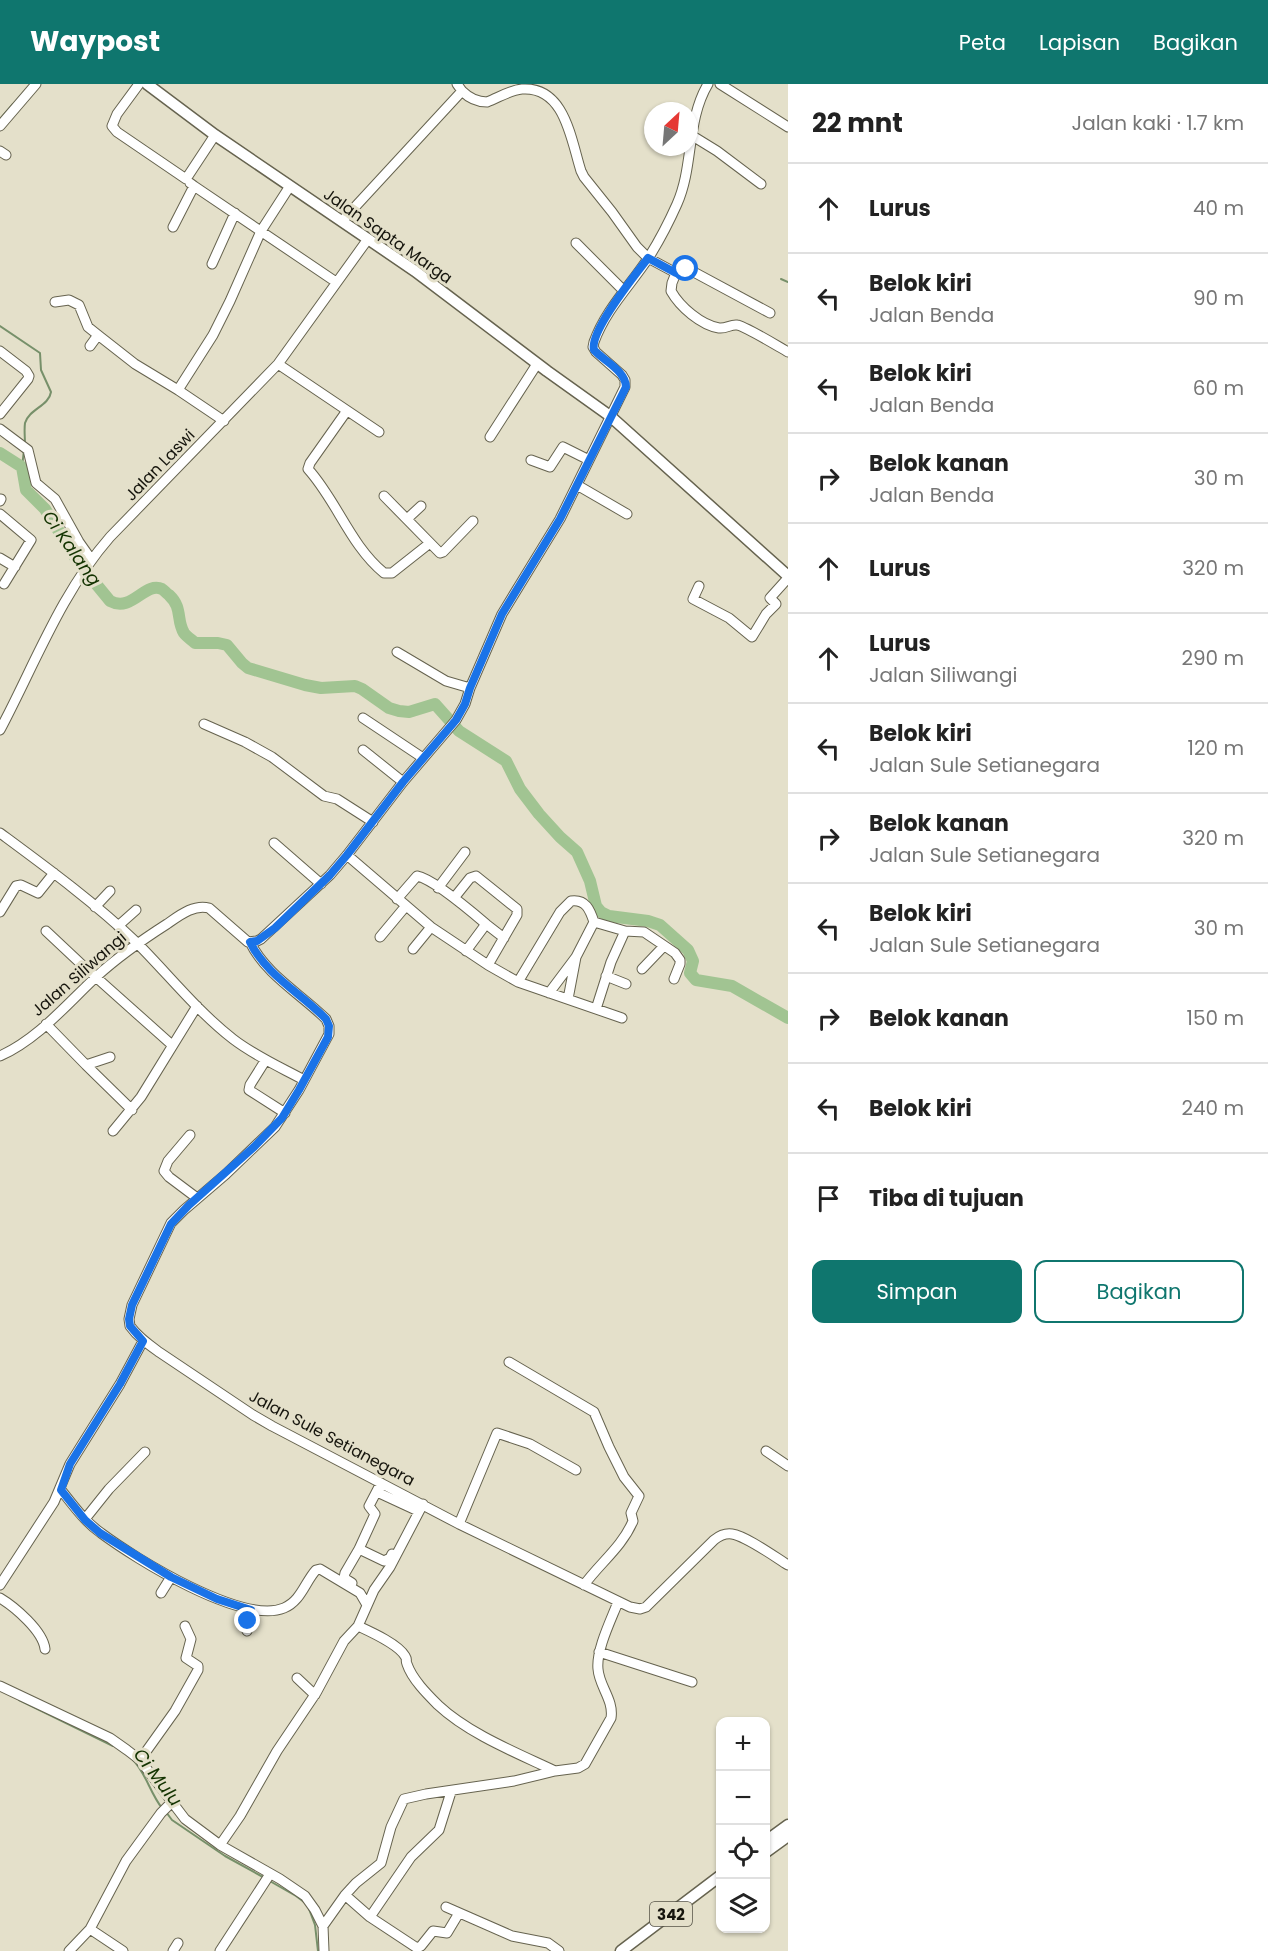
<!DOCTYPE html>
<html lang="id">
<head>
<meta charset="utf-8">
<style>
  :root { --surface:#fff; --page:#f6f6f6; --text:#222; --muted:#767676; --line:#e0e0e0; --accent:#0f766e }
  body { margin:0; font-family:Poppins,sans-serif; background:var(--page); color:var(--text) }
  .controls { position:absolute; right:18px; bottom:18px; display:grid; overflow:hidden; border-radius:12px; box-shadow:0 2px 4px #0004 }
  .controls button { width:54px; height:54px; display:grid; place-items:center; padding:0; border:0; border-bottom:2px solid var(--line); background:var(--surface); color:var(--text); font:30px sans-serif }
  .compass { position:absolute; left:644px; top:18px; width:54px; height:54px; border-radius:50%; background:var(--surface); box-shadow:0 2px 4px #0004; rotate:26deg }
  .stop { position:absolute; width:18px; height:18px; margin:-14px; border:4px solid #1a73e8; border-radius:50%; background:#fff }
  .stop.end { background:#1a73e8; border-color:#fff; box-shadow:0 2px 6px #0008 }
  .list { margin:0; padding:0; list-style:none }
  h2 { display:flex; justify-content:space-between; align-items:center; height:78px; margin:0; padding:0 24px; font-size:26px }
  h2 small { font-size:20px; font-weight:400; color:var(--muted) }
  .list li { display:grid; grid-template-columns:39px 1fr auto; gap:18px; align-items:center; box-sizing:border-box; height:90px; padding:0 24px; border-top:2px solid var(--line) }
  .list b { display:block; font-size:22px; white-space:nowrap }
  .list p { margin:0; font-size:20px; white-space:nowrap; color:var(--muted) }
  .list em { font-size:20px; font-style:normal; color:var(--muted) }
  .actions { display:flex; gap:12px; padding:18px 24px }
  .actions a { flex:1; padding:14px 0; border:2px solid var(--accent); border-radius:12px; text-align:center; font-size:21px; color:var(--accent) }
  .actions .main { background:var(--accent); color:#fff }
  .icon { flex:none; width:33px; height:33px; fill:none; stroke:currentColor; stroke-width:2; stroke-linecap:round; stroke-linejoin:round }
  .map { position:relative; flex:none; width:788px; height:1867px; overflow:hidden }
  header { display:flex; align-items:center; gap:36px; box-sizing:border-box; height:84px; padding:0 30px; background:var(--accent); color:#fff }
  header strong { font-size:28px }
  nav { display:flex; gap:33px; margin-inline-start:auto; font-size:21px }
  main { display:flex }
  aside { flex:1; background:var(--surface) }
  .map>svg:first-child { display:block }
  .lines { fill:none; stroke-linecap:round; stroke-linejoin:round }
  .stream { stroke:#77906a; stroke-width:2 }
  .river { stroke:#a1c492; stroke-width:12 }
  .minor-casing { stroke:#66634f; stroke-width:11 }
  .major-casing { stroke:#66634f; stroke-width:13 }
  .minor { stroke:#fff; stroke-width:9 }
  .major { stroke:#fff; stroke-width:10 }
  .route { stroke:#1a73e8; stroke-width:8 }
  .labels { text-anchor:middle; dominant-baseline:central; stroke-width:6; stroke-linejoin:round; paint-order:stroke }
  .shield { fill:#e4e0ca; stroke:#545246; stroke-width:1.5 }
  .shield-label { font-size:15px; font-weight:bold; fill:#16150d }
  .street-label { font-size:16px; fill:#16150d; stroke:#e4e0ca }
  .water-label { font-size:18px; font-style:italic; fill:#133300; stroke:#e4e0ca }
</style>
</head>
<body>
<header>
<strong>Waypost</strong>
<nav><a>Peta</a><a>Lapisan</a><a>Bagikan</a></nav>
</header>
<main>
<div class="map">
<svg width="788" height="1867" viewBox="0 0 788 1867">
  <rect width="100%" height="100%" fill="#e4e0ca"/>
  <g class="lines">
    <path class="stream" d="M0,35l13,-15
      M781,195l7,3
      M0,242l40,27 1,17 10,22c-2,14 -22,17 -26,31 -1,7 0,14 0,21
      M22,383l2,-17
      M19,1616l94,46
      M133,1676c13,13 17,33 29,48
      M166,1728l6,8 53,36 38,21
      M268,1796l28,16 8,6
      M309,1825l6,16 3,26"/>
    <path class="river" d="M0,369l22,14 4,23 19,19 33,53 32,39c22,12 35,-20 52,-12 2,1 4,4 7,6 14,13 7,25 15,38 3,4 8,7 11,10h23l9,2 15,18 6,5 57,17 16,3 34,-2 7,3 27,19 10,3 10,1 26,-8 24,27 47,30 14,28 19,25 21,23 17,15 13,29 6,25 5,6 8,4 39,5 12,4 28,25 5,11 -3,12 6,7 36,6 56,32"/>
    <defs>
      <path id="minor" d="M139,0l-22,30 -5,12 5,6 69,47 29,-44
        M720,0l68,43
        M462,7c7,7 15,11 25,11 11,-4 23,-12 35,-13 43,-3 49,51 59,82l3,6 28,35 25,35 11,11 28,15 -4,10 -1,8c9,16 30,34 48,37 7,1 12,-4 18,-3 8,1 42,22 51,27
        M0,42l36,-42
        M691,51l26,16 44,33
        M0,67l6,4
        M194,102l142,96
        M342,137l120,-130 -5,-7
        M173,143l21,-41 -4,-3
        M576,159l47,47
        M212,180l23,-51
        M676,189l7,-4 7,1 80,43
        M55,218l14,-2 10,5 9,22 10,8 37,29 43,26 46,31
        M90,262l8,-11
        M0,267l26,20 3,5 -1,3 -28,35
        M278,280l101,68
        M178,306l35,-55 17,-34 31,-70 29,-45
        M346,328l-36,51 -2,6c29,32 42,76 76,104h8l38,-30
        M0,345l28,21 8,33 19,16 24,43 12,17
        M490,353l47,-73
        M531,376l19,7 13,-20 26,13
        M577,401l50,29
        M384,412l56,57 3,-1 30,-31
        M0,417l1,-2
        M0,430l31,26 -27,44
        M407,435l14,-13
        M0,474l15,9
        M699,502l-6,13 36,19 23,19 14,-23 10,-10 -6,-6 18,-20
        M397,568l49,29 24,7
        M363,634l60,40
        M204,640l41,18 27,15 52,39 13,3 36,23
        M0,646c34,-64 61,-137 110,-193l168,-173 90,-125
        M363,666l40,32
        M0,749c46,34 94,69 136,109 32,32 61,69 97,97 22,17 47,28 71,41
        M274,759l47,41
        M347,771l84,72 57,38 30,17 104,36
        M438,804l27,-36
        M454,814l16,-20 6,-2 41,33v6l-29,50
        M397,815l20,-23c16,3 55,36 69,48l-20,27
        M95,823l15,-16
        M0,828l16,-26 5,-1 17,8 16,-20
        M486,840l18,14
        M118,842l18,-16
        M46,847l33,31 93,83
        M625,847l19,1 31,21 5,7v4l-6,15
        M380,853l25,-30
        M250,858c16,33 51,52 76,77l3,7v8l-30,56 -24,37 -49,47 -42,36 -13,13 -39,82 -3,14 1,7c8,11 18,18 29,26l94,63 19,11 187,98 171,83 10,2 6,-2 68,-67c5,-4 11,-7 18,-6 14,2 43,23 56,31
        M413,865l18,-22
        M642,885l22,-23
        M606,892l20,8
        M518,898l42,-70 11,-11c15,-2 19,9 23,21l31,9 -14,31 -15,47
        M549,909l27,-36 18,-35
        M568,915l8,-42
        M46,940l40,41 24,-8
        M0,972c38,-17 67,-52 97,-80 22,-20 45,-36 70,-52 13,-9 27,-20 42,-16l39,34 9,-1 4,-2 69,-64 17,-20 56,-73 53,-62 9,-16 5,-16 32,-74 58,-95 65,-132v-7l-3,-5 -26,-23 -3,-5 1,-5c12,-33 36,-56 55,-85 10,-16 20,-35 28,-53 17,-38 9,-83 31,-120
        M265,977l-15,24 -1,5 36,23
        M86,981l46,45
        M113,1047l28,-34 56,-91
        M190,1051l-22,26 -4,10 5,6 28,21
        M509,1278l85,50 15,35 15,30 15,19 -8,17 2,8c-11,26 -33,42 -49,64
        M766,1367l22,15
        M61,1406c12,15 24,32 40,43 35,26 141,92 183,75 17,-7 21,-26 32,-38l4,-1 40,24 7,12
        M377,1408l41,19
        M85,1435l24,-30 36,-37
        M459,1440l38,-91 33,11 46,26
        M359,1465l25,12 6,-3 2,-4
        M352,1499l-8,-5 1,-5 14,-24 16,-35 -6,-8 12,-23
        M0,1501l54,-83 16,-38 50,-80 23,-43
        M161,1509l10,-16
        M0,1514c15,9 43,33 45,51
        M358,1542l16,-36 16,-23 33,-63
        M247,1547l4,-21
        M599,1568l93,30
        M297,1594l18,17
        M0,1602l110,52 17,12 13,10 45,59 35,26 60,34 25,17 10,14 8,16 1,25
        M140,1676l35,-49 23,-41v-4l-12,-8 5,-19 -6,-13
        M220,1761l20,-29 37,-65 39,-58 28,-52 14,-15c13,6 40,18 47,30 3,5 0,3 2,8 5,15 20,30 31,41 31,29 79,48 117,66
        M345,1811l25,22 47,31 4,-2 12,-15 14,2 12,-20
        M446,1823l66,29 36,7 11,8
        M370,1833l41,-60 28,-27 12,-38
        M323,1842l22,-31 11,-12 25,-20 10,-36 13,-28 22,-5 88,-13 41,-10 23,-3 7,-4 26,-46c3,-18 -12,-32 -13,-49 -2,-19 13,-49 20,-67
        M90,1845l33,22
        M69,1867l21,-22 36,-68 35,-48 10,-10
        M173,1867l5,-8
        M220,1867l50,-77"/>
      <path id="major" d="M147,0l68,51 200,136 132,100 63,45 178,160
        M766,1757l22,-16
        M766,1768l22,-16
        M621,1867l99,-75"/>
    </defs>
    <use href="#minor" class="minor-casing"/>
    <use href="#major" class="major-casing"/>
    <use href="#minor" class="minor"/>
    <use href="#major" class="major"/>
  </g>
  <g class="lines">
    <path class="route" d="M248,1537l3,-11 -34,-11 -46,-22 -71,-44 -15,-13 -24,-30 9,-26 50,-80 23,-43 -13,-15 -1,-7 3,-14 39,-81 18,-19 65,-58 28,-29 17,-28 29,-53 1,-11 -3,-7c-24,-25 -60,-44 -76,-77l7,-1 18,-13 55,-53 17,-20 56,-73 53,-62 9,-16 5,-16 32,-74 58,-95 66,-132c0,-16 -22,-26 -32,-37 -5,-19 42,-76 54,-92l28,15 10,-4"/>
  </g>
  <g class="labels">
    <rect class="shield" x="650" y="1818" width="42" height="24" rx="4.5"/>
    <g class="shield-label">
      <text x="671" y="1830">342</text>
    </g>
    <g class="street-label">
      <text transform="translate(388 152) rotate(35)">Jalan Sapta Marga</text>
      <text transform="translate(160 381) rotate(-46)">Jalan Laswi</text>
      <text transform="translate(79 890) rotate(-41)">Jalan Siliwangi</text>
      <text transform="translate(332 1354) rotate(28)">Jalan Sule Setianegara</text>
    </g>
    <g class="water-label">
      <text transform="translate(72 464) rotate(55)">Ci Kalang</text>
      <text transform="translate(158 1693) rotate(53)">Ci Mulu</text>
    </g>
  </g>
</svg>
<div class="controls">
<button>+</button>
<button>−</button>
<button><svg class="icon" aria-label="locate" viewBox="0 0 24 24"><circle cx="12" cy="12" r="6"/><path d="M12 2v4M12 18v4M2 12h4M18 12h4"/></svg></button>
<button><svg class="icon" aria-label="layers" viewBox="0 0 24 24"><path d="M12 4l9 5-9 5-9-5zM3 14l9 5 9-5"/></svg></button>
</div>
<svg class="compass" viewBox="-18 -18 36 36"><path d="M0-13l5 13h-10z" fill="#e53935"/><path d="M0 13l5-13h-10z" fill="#767676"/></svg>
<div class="stop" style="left:686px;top:185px"></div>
<div class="stop end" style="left:248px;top:1537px"></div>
</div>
<aside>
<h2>22 mnt<small>Jalan kaki · 1.7 km</small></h2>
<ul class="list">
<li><svg class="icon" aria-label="ahead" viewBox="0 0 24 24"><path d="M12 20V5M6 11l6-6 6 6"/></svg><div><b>Lurus</b></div><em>40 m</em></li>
<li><svg class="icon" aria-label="left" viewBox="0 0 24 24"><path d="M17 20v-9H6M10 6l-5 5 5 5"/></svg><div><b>Belok kiri</b><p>Jalan Benda</p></div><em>90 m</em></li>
<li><svg class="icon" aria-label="left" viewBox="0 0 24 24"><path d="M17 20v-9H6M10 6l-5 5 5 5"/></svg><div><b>Belok kiri</b><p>Jalan Benda</p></div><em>60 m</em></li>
<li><svg class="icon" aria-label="right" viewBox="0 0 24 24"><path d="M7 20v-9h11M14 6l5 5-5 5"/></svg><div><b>Belok kanan</b><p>Jalan Benda</p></div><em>30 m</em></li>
<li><svg class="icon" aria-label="ahead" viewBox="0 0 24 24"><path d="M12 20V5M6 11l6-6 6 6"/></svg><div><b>Lurus</b></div><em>320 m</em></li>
<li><svg class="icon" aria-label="ahead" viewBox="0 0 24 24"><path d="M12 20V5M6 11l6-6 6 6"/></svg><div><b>Lurus</b><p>Jalan Siliwangi</p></div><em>290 m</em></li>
<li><svg class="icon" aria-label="left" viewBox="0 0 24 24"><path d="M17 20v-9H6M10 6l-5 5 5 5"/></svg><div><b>Belok kiri</b><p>Jalan Sule Setianegara</p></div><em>120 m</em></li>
<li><svg class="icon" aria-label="right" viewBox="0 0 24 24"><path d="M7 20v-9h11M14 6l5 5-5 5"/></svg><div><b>Belok kanan</b><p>Jalan Sule Setianegara</p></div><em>320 m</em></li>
<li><svg class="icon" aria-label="left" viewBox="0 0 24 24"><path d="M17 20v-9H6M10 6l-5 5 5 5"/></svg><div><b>Belok kiri</b><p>Jalan Sule Setianegara</p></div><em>30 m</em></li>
<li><svg class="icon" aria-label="right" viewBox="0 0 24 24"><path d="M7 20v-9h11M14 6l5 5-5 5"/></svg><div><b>Belok kanan</b></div><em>150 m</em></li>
<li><svg class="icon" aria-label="left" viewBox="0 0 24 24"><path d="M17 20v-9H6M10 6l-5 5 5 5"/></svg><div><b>Belok kiri</b></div><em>240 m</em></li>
<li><svg class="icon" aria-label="arrive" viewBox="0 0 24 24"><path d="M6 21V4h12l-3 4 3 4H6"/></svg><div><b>Tiba di tujuan</b></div></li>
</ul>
<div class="actions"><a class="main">Simpan</a><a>Bagikan</a></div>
</aside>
</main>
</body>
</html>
